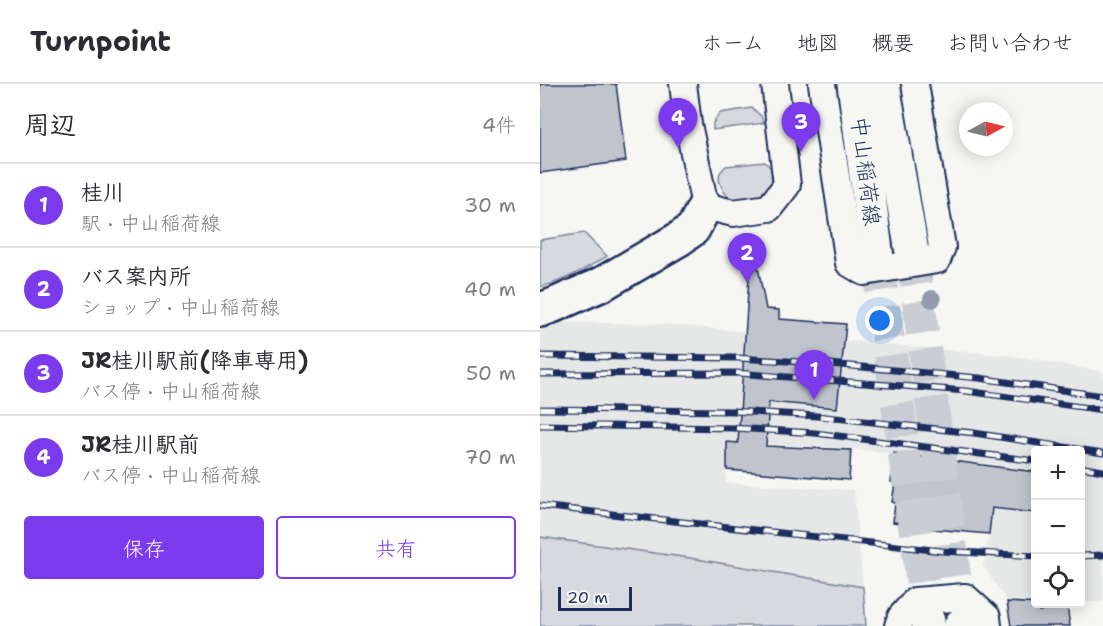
<!DOCTYPE html>
<html lang="ja">
<head>
<meta charset="utf-8">
<style>
  :root { --surface:#fff; --page:#f7f7f7; --text:#2b2b33; --muted:#7c7c81; --line:#e1e1e2; --accent:#7c3aed }
  body { margin:0; font-family:"Shantell Sans","Klee One",sans-serif; background:var(--page); color:var(--text) }
  .controls { position:absolute; right:18px; bottom:18px; display:grid; overflow:hidden; border-radius:6px; box-shadow:0 3px 15px #0003 }
  .controls button { width:54px; height:54px; display:grid; place-items:center; padding:0; border:0; border-bottom:2px solid var(--line); background:var(--surface); color:var(--text); font:30px sans-serif }
  .compass { position:absolute; left:419px; top:18px; width:54px; height:54px; border-radius:50%; background:var(--surface); box-shadow:0 3px 15px #0003; rotate:83deg }
  .scale { position:absolute; left:18px; bottom:15px; width:74px; box-sizing:border-box; padding-left:6px; border:3px solid #1b2f5e; border-top:0; font-size:16px; line-height:21px; white-space:nowrap; color:#1b2f5e; -webkit-text-stroke:4px #f6f6f2; paint-order:stroke }
  .you { position:absolute; left:340px; top:237px; width:21px; height:21px; margin:-15px; border:4px solid #fff; border-radius:50%; background:#1a73e8; box-shadow:0 0 0 9px #1a73e833 }
  .badge { display:grid; place-items:center; width:39px; height:39px; border-radius:50%; background:var(--accent); color:#fff; font-size:20px; font-weight:700 }
  .pin { position:absolute; translate:-50% -50px; filter:drop-shadow(0 2px 3px #0008) }
  .pin::after { content:''; position:absolute; top:32px; width:21px; height:18px; background:inherit; clip-path:polygon(0 0,100% 0,50% 100%) }
  .list { margin:0; padding:0; list-style:none }
  h2 { display:flex; justify-content:space-between; align-items:center; height:78px; margin:0; padding:0 24px; font-size:26px }
  h2 small { font-size:20px; font-weight:400; color:var(--muted) }
  .list li { display:grid; grid-template-columns:39px 1fr auto; gap:18px; align-items:center; box-sizing:border-box; height:84px; padding:0 24px; border-top:2px solid var(--line) }
  .list b { display:block; font-size:22px; white-space:nowrap }
  .list p { margin:0; font-size:20px; white-space:nowrap; color:var(--muted) }
  .list em { font-size:20px; font-style:normal; color:var(--muted) }
  .actions { display:flex; gap:12px; padding:18px 24px }
  .actions a { flex:1; padding:14px 0; border:2px solid var(--accent); border-radius:6px; text-align:center; font-size:21px; color:var(--accent) }
  .actions .main { background:var(--accent); color:#fff }
  .icon { flex:none; width:33px; height:33px; fill:none; stroke:currentColor; stroke-width:2; stroke-linecap:round; stroke-linejoin:round }
  .map { position:relative; flex:none; width:563px; height:542px; overflow:hidden }
  header { display:flex; align-items:center; gap:36px; box-sizing:border-box; height:84px; padding:0 30px; background:var(--surface); border-bottom:2px solid var(--line) }
  header strong { font-size:28px }
  nav { display:flex; gap:33px; margin-inline-start:auto; font-size:21px }
  main { display:flex }
  aside { flex:1; background:var(--surface) }
  .map>svg:first-child { display:block }
  .built { fill:#e6e7e7 }
  .green { fill:#d6d9dd; stroke:#78849e; stroke-width:1.5 }
  .building { fill:#c0c4cd; stroke:#1b2f5e; stroke-width:1.5 }
  .lines { fill:none; stroke-linecap:round; stroke-linejoin:round }
  .secondary-tunnel { stroke:#caced4; stroke-width:33; stroke-dasharray:33 16; stroke-linecap:butt }
  .street-casing { stroke:#1b2f5e; stroke-width:30 }
  .secondary-casing { stroke:#1b2f5e; stroke-width:38 }
  .street { stroke:#f6f6f2; stroke-width:26 }
  .secondary { stroke:#f6f6f2; stroke-width:33 }
  .rail-casing { stroke:#1b2f5e; stroke-width:7 }
  .rail { stroke:#f6f6f2; stroke-width:4.5; stroke-dasharray:14; stroke-linecap:butt }
  .tree { fill:#929bae }
  .labels { text-anchor:middle; dominant-baseline:central; stroke-width:5; stroke-linejoin:round; paint-order:stroke }
  .street-label { font-size:22px; fill:#1b2f5e; stroke:#f6f6f2 }
</style>
</head>
<body>
<header>
<strong>Turnpoint</strong>
<nav><a>ホーム</a><a>地図</a><a>概要</a><a>お問い合わせ</a></nav>
</header>
<main>
<aside>
<h2>周辺<small>4件</small></h2>
<ul class="list">
<li><span class="badge">1</span><div><b>桂川</b><p>駅 · 中山稲荷線</p></div><em>30 m</em></li>
<li><span class="badge">2</span><div><b>バス案内所</b><p>ショップ · 中山稲荷線</p></div><em>40 m</em></li>
<li><span class="badge">3</span><div><b>JR桂川駅前(降車専用)</b><p>バス停 · 中山稲荷線</p></div><em>50 m</em></li>
<li><span class="badge">4</span><div><b>JR桂川駅前</b><p>バス停 · 中山稲荷線</p></div><em>70 m</em></li>
</ul>
<div class="actions"><a class="main">保存</a><a>共有</a></div>
</aside>
<div class="map">
<svg width="563" height="542" viewBox="0 0 563 542">
  <rect width="100%" height="100%" fill="#f6f6f2"/>
  <filter id="ink" filterUnits="userSpaceOnUse"><feTurbulence type="fractalNoise" baseFrequency=".0167" numOctaves="2"/><feDisplacementMap in="SourceGraphic" scale="12" xChannelSelector="R" yChannelSelector="G"/><feConvolveMatrix kernelMatrix="1 2 1 2 8 2 1 2 1" color-interpolation-filters="sRGB"/></filter>
  <g filter="url(#ink)">
    <path class="built" d="M13,238l109,2 352,32 89,16v230h-22l-1,-152h-44l-1,22 -188,-24 -120,-6 -1,41 128,7 9,97 -173,-29 -150,-21v-214z
      M453,424l42,5v88h-28l-24,-35z"/>
    <path class="green" d="M212,24l9,8 3,7 -51,7v-7l7,-10z
      M225,78c4,4 10,9 10,15 -1,8 -17,26 -25,27 0,0 -8,-2 -9,-2 -11,-3 -15,-6 -20,-16 -4,-9 -2,-14 5,-20z
      M44,149l23,23c-22,13 -42,25 -67,31v-47z
      M0,453l150,21 173,29 3,39h-326z"/>
    <path class="building" d="M0,0h76l10,77 -86,12z
      M210,178h7l9,47 13,1v9l67,5 -9,84 -68,-6 -3,44 85,4 -2,30 -122,-10v-28l11,1z
      M354,369l141,19v41l-43,-5 -3,26 -67,-6v-2l-29,-4 2,-19 -3,-1 3,-19 -4,-1z
      M467,518l32,2v7l28,-5 3,20h-59z"/>
    <g class="lines">
      <path class="secondary-tunnel" d="M372,168l49,373
        M337,174l51,363"/>
      <defs>
        <path id="street" d="M143,0l5,40 17,82 28,7 36,-5 18,-23 -12,-101
          M282,0l27,179 15,9 73,-12 5,-13 -27,-163
          M358,542l3,-9 14,-16 50,-4 22,20 1,9"/>
        <path id="secondary" d="M314,0l23,174
          M343,0l29,168
          M0,226l14,-5 48,-21 77,-45 14,-10 12,-23
          M388,537v5
          M421,542v-1"/>
      </defs>
      <use href="#street" class="street-casing"/>
      <use href="#secondary" class="secondary-casing"/>
      <use href="#street" class="street"/>
      <use href="#secondary" class="secondary"/>
      <defs>
        <path id="rail" d="M0,272l197,2 82,5 160,15 124,18
          M0,290l197,-1 229,18 137,19
          M0,325l193,2 84,5 157,17 129,20
          M0,341l193,3 82,5 221,28
          M540,383l23,4
          M0,422l402,45 94,5
          M540,472l23,-1"/>
      </defs>
      <use href="#rail" class="rail-casing"/>
      <use href="#rail" class="rail"/>
    </g>
    <circle class="tree" cx="392" cy="215" r="9"/>
  </g>
  <g class="labels">
    <g class="street-label">
      <text transform="translate(326 87) rotate(83)">中山稲荷線</text>
    </g>
  </g>
</svg>
<div class="controls">
<button>+</button>
<button>−</button>
<button><svg class="icon" aria-label="locate" viewBox="0 0 24 24"><circle cx="12" cy="12" r="6"/><path d="M12 2v4M12 18v4M2 12h4M18 12h4"/></svg></button>
</div>
<svg class="compass" viewBox="-18 -18 36 36"><path d="M0-13l5 13h-10z" fill="#e53935"/><path d="M0 13l5-13h-10z" fill="#7c7c81"/></svg>
<div class="scale">20 m</div>
<div class="you"></div>
<div class="pin badge" style="left:274px;top:316px">1</div>
<div class="pin badge" style="left:207px;top:199px">2</div>
<div class="pin badge" style="left:261px;top:68px">3</div>
<div class="pin badge" style="left:138px;top:64px">4</div>
</div>
</main>
</body>
</html>
